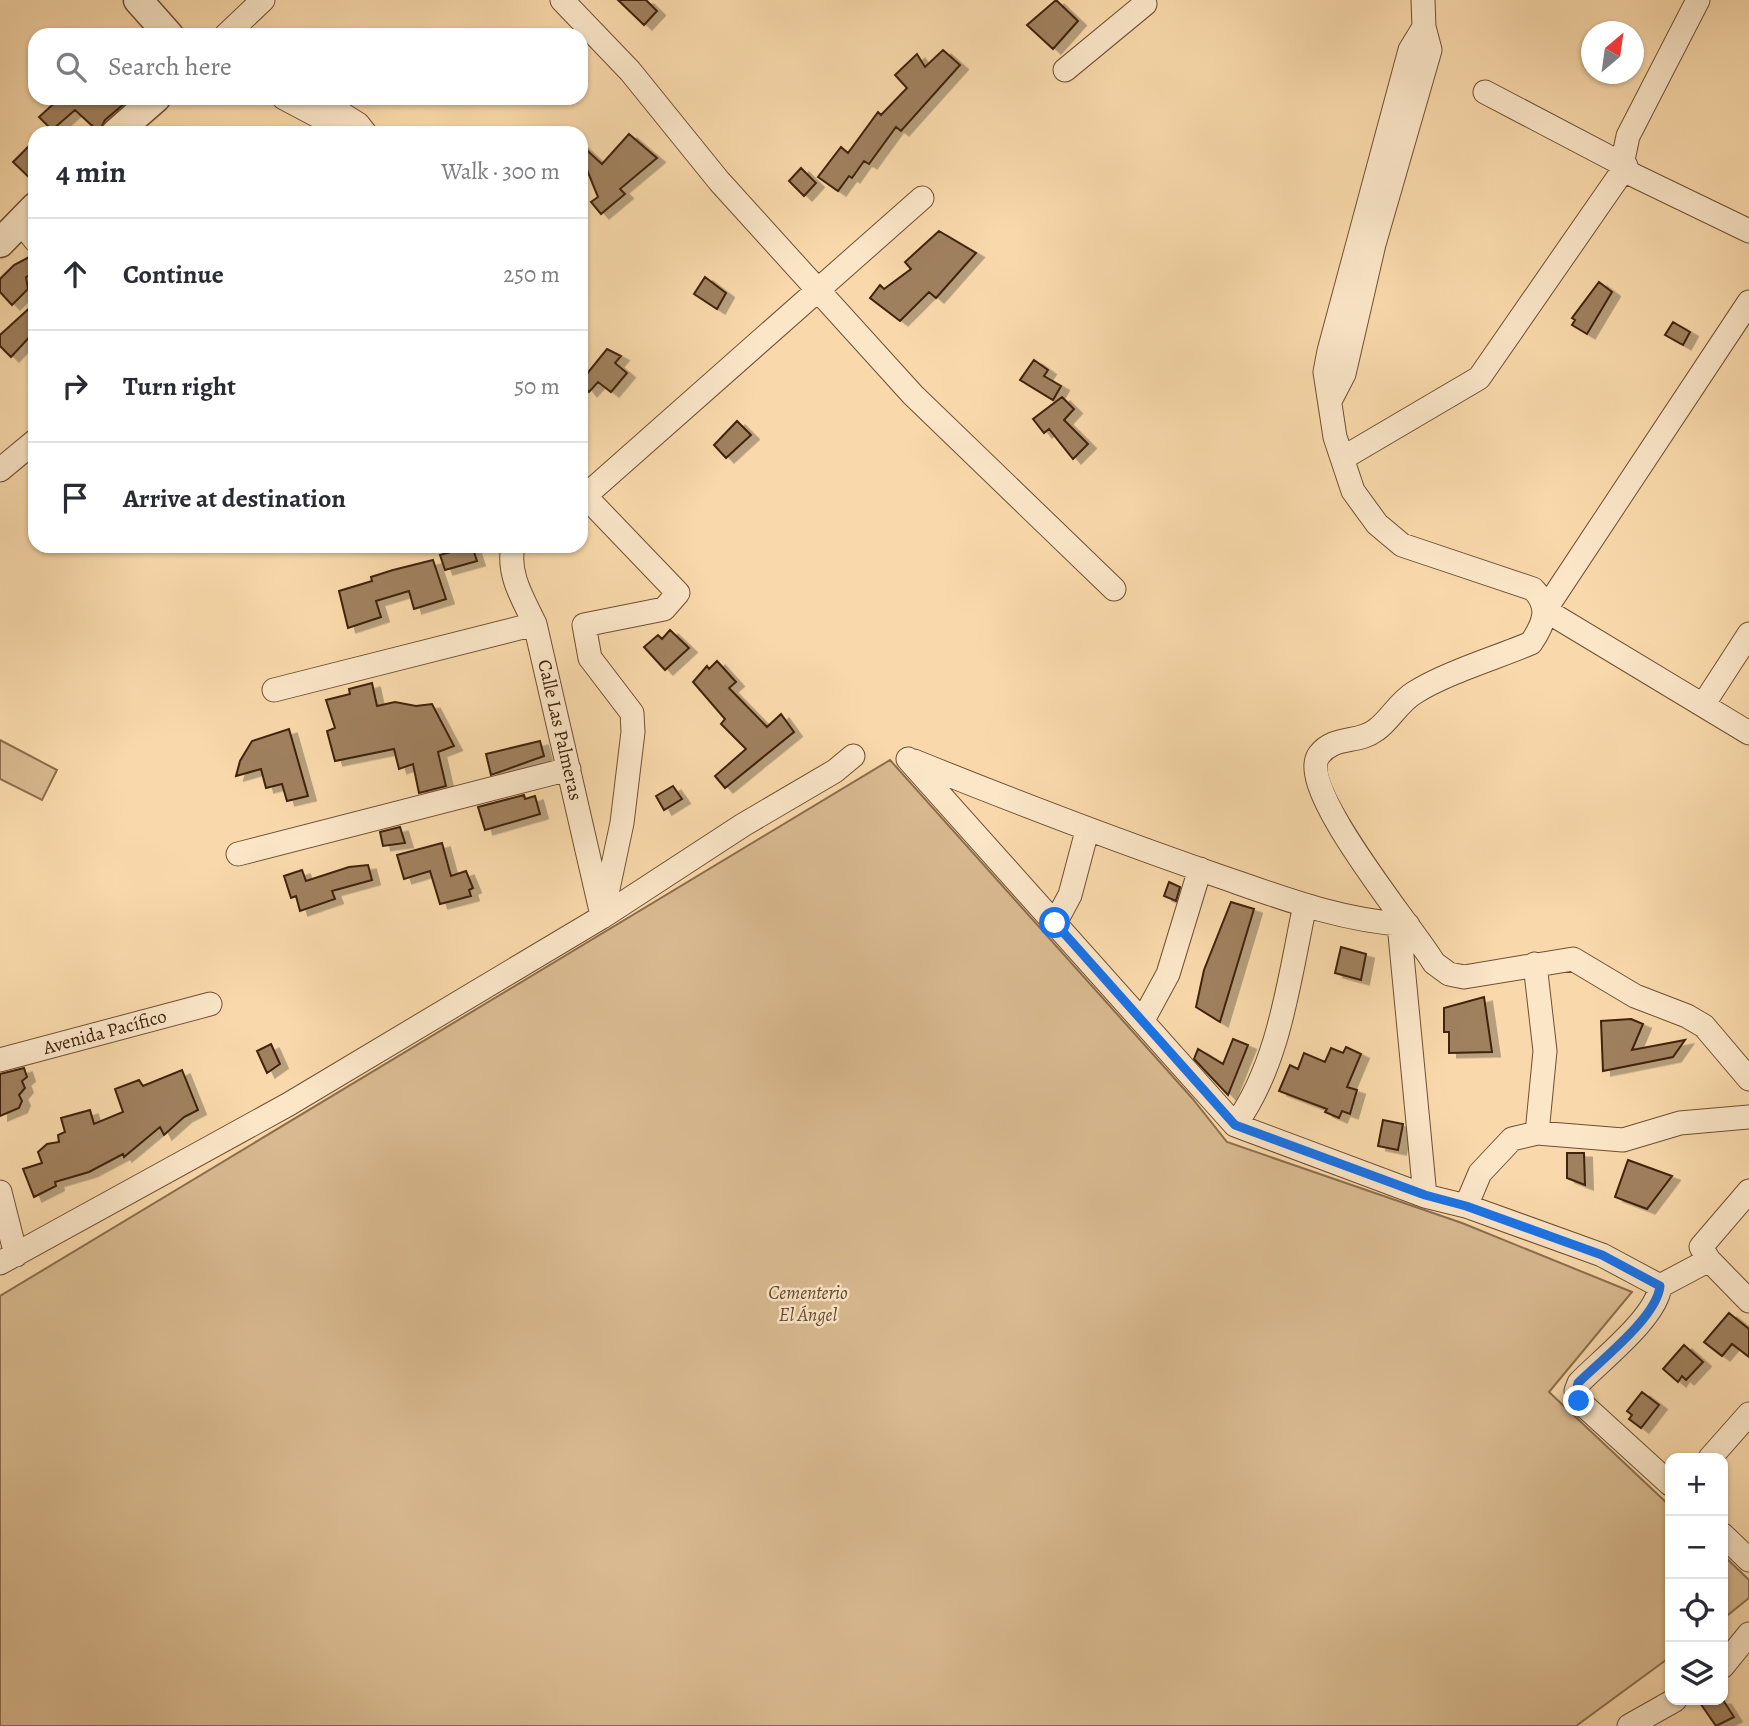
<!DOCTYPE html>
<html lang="en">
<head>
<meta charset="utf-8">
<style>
  :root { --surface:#fff; --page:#f7f7f7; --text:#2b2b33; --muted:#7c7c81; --line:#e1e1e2 }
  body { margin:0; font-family:Alegreya,serif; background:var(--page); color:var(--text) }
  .controls { position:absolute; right:21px; bottom:21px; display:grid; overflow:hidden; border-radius:14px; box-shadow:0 2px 5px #0004 }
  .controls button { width:63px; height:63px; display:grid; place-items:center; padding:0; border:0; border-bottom:2px solid var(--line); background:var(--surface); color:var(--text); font:35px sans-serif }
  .compass { position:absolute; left:1581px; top:21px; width:63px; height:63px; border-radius:50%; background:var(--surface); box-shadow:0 2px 5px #0004; rotate:29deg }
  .stop { position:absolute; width:21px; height:21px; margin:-16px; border:5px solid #1a73e8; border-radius:50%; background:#fff }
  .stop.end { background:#1a73e8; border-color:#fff; box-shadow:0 2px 7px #0008 }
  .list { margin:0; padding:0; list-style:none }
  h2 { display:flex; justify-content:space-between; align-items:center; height:91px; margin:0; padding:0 28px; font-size:30px }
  h2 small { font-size:23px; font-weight:400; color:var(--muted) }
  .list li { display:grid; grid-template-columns:46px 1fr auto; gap:21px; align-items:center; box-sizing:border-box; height:112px; padding:0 28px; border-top:2px solid var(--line) }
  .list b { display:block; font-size:26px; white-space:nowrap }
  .list em { font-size:23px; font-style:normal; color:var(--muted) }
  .icon { flex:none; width:38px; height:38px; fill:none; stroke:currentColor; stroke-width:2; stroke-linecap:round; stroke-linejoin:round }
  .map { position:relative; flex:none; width:1749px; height:1726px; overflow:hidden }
  .search { position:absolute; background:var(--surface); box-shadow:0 2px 5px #0004; left:28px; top:28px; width:560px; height:77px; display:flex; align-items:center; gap:18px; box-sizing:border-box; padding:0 24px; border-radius:21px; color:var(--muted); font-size:26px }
  .panel { position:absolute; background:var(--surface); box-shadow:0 2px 5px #0004; left:28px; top:126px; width:560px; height:427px; border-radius:21px }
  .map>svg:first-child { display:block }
  .green { fill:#d9ba90; stroke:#8c6e4d; stroke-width:2 }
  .building { fill:#a0815e; stroke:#3f220a; stroke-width:2; filter:url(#shadow) }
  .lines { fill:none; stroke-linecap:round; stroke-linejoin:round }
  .minor-casing { stroke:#6e5032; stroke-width:25 }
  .tertiary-casing { stroke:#6e5032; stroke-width:31 }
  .minor { stroke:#fbe6c8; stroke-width:23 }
  .tertiary { stroke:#fbe6c8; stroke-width:28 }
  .route { stroke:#1a73e8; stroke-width:9 }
  .labels { text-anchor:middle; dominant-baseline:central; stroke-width:5; stroke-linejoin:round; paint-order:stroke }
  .street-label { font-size:19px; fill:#3f220a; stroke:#fbe6c8 }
  .park-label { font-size:19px; font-style:italic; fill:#66482c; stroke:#fbe6c8 }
</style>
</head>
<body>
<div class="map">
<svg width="1749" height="1726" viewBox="0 0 1749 1726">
  <defs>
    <filter id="shadow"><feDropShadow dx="8" dy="4.5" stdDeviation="0" flood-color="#0004"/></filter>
  </defs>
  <rect width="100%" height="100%" fill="#f9d9ab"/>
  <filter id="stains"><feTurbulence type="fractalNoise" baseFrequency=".00286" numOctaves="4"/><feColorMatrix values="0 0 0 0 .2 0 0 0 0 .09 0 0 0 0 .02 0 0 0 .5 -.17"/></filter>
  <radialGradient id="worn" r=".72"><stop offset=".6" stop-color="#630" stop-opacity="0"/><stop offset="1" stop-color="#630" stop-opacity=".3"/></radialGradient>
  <path class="green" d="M0,740l57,30 -15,30 -42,-21z
    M890,760l302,338 35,44 235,81 170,69 -83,100 121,114v151l-94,69h-1576v-430z
    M1723,1555l26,25v18l-26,21z"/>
  <path class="building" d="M618,0h28l11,11 -13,14z
    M1056,0l22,21 -25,28 -26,-24z
    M943,50l17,15 -59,66 -5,-4 -27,37 -5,-3 -12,17 -3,-2 -11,15 -20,-14 23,-30 7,6 30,-41 3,3 26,-27 -12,-13 22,-21 8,13z
    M60,98h71l-26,22 -6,12 -24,-22 -23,20 -13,-13z
    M629,134l28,24 -37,31 5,5 -24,20 -10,-12 7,-5 -17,-42v-10l21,19z
    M35,140v43l-22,-21z
    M801,168l15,15 -12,13 -15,-15z
    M939,231l37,22 -40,45 -7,-6 -29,29 -30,-23 10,-13 4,4 27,-20 -6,-7z
    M35,254v19l-9,4 2,12 -16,16 -12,-13v-13l14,-14z
    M705,277l21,16 -9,16 -23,-15z
    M1599,282l13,10 -25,42 -15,-9 3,-5 -3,-2z
    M35,303v28l-24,26 -11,-11v-11z
    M1673,322l17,10 -7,13 -18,-10z
    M607,349l14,7 -6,7 12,10 -16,19 -13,-10 -9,10 -8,-11z
    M1034,360l14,10 -4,6 17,10 -8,14 -33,-20z
    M1062,397l12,12 -10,11 24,24 -15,15 -24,-30 -5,4 -11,-14z
    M737,421l14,14 -25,23 -12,-13z
    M472,546l5,15 -32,9 -5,-15z
    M433,560l13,39 -32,10 -5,-18 -33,10 5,16 -33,11 -9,-37 33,-10 -1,-4 22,-7z
    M670,630l19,18 -24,22 -21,-23 14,-12 4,4z
    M717,661l19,21 -7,6 38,39 14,-13 13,18 -69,56 -10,-12 31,-27 -25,-25 4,-5 -32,-37 14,-16 2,3z
    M372,683l5,23 18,-4 21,4 16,-2 22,42 -16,6 8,34 -27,7 -6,-29 -14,5 -5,-20 -59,12 -8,-30 8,-3 -9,-28 24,-6 -1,-5z
    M289,729l19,67 -21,5 -5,-17 -16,4 -5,-19 -25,7 4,-15 12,-20z
    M540,741l4,15 -53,19 -5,-21z
    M673,786l9,13 -18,11 -8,-14z
    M524,795l1,4 10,-3 5,18 -55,16 -7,-23z
    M400,827l5,16 -22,3 -3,-14z
    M442,843l9,33 15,-5 7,17 -4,2 2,6 -31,8 -10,-33 -26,8 -7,-24z
    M368,865l4,15 -40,11 3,8 -35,12 -4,-15 -5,2 -7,-22 18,-6 4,11 43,-14z
    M1169,882l11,5 -4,14 -12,-5z
    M1231,902l23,7 -34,113 -24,-15 8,-37z
    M1341,947l25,7 -5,26 -26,-7z
    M1484,997l8,55 -43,1v-21h-5v-24z
    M1631,1019l12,5 -11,26 53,-10 -12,17 -70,14 -2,-50z
    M1233,1039l15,6 -20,50 -34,-36 4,-10 25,15z
    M271,1044l9,20 -13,9 -10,-22z
    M1346,1047l15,7 -14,33 10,3 -7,24 -8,-3 -3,7 -14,-6 2,-3 -48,-18 11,-26 8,4 6,-16 21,9 6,-14 12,5z
    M24,1068l3,9 -5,4 3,7 -6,7 3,6 -3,7 -19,8v-42z
    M182,1070l16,40 -14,7 -20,18 -4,-8 -36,30 -1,-3 -34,18 -34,10 1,4 -22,11 -11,-28 19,-6 -4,-11 9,-8 12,-2 -1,-7 7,-3 -4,-14 29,-8 4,14 29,-12 -8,-23 24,-9 4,6z
    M1383,1120l20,4 -5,26 -20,-4z
    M1567,1153h17l1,32 -18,-7z
    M1628,1160l44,16 -25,33 -32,-12z
    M1729,1313l20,16v28l-17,-13 -10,12 -18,-14z
    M1684,1345l19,17 -17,18 -4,-4 -4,6 -15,-13z
    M1642,1392l17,13 -18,23 -12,-9 3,-4 -5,-4z
    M1698,1700h25l11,17 -18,9z"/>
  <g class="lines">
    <defs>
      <path id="minor" d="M562,0l68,71 89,110 194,214 201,194
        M1698,0l-70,136 -5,24 6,13 120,58
        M1424,27l-14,23 -81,301 -4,21 10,65 18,54 24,33 25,21 131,44c18,18 11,35 -2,54 -35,15 -86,30 -117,50 -16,10 -24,27 -38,37 -18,14 -42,5 -57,25 -24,33 95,174 115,208l15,11 15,3 109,-18 62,37 52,20 17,10 45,53
        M226,35l37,-35
        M1065,70l80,-66
        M284,98l51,27 6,8
        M326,104l32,20 7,9
        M20,221l15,19
        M1749,302l-204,308 204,123
        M1331,399l13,-25 30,-130 56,-194 -6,-23 -1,-27
        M1343,458l136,-80 147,-212 -141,-74
        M0,470l35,-29
        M513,546c-6,28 10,53 22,78l66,287
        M274,690l261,-66
        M1703,705l46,-71
        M908,759l327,366 190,71 41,10 136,49 58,31c-3,31 -59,74 -81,97l-3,8 3,10 91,83
        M914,761c99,40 198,78 299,113 67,23 124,46 195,51
        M238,854l331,-85
        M602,917l20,-94 11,-91 -1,-19 -42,-55 -6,-33 80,-16 14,-16 -93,-97 337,-298
        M1055,923l15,-28 17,-64
        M1399,924l26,272
        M1535,964l10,87 -8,82
        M1143,1020l25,-46 32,-105
        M0,1060l210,-56
        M1235,1125c45,-62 54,-146 70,-220
        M0,1192l16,63
        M1466,1206l14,-33 32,-34 25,-6 86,7 57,-17 69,-6
        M1709,1260l40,41
        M0,1263l289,-159 313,-187 141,-92 92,-54 18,-15
        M1660,1286l49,-26 -8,-13 48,-56
        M1710,1458l39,-44
        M1723,1535l26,25
        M1723,1666l26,-32
        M1629,1726l46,-26"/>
      <path id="tertiary" d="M138,0l31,35
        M116,133l40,-35
        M0,243l35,-36"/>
    </defs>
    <use href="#minor" class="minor-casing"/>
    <use href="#tertiary" class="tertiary-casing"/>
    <use href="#minor" class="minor"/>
    <use href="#tertiary" class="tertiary"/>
  </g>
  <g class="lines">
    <path class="route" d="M1055,923l180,202 190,70 41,11 136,49 58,31c-3,31 -59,74 -82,97l-2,8 3,10"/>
  </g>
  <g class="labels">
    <g class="street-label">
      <text transform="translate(560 730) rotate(77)">Calle Las Palmeras</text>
      <text transform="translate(105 1032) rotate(-15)">Avenida Pacífico</text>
    </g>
    <g class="park-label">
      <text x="808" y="1293">Cementerio<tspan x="808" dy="22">El Ángel</tspan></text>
    </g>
  </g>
  <rect width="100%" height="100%" filter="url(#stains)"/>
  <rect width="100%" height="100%" fill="url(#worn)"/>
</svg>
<div class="controls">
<button>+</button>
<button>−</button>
<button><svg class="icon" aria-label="locate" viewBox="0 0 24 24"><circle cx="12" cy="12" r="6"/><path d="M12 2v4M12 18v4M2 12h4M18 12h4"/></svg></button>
<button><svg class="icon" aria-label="layers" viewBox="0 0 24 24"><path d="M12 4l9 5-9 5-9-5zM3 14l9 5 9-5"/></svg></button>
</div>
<svg class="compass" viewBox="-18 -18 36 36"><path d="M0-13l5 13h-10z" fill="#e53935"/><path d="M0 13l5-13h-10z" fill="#7c7c81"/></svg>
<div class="stop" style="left:1055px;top:923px"></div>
<div class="stop end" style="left:1579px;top:1401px"></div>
<div class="search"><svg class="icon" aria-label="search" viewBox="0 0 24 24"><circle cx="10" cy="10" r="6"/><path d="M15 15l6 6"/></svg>Search here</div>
<section class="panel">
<h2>4 min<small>Walk · 300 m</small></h2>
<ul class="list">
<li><svg class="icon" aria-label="ahead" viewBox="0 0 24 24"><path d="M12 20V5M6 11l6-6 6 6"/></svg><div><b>Continue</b></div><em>250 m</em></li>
<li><svg class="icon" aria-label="right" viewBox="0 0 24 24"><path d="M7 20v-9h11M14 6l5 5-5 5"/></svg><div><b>Turn right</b></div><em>50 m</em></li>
<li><svg class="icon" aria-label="arrive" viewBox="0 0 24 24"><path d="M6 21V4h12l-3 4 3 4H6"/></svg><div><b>Arrive at destination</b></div></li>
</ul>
</section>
</div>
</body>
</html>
